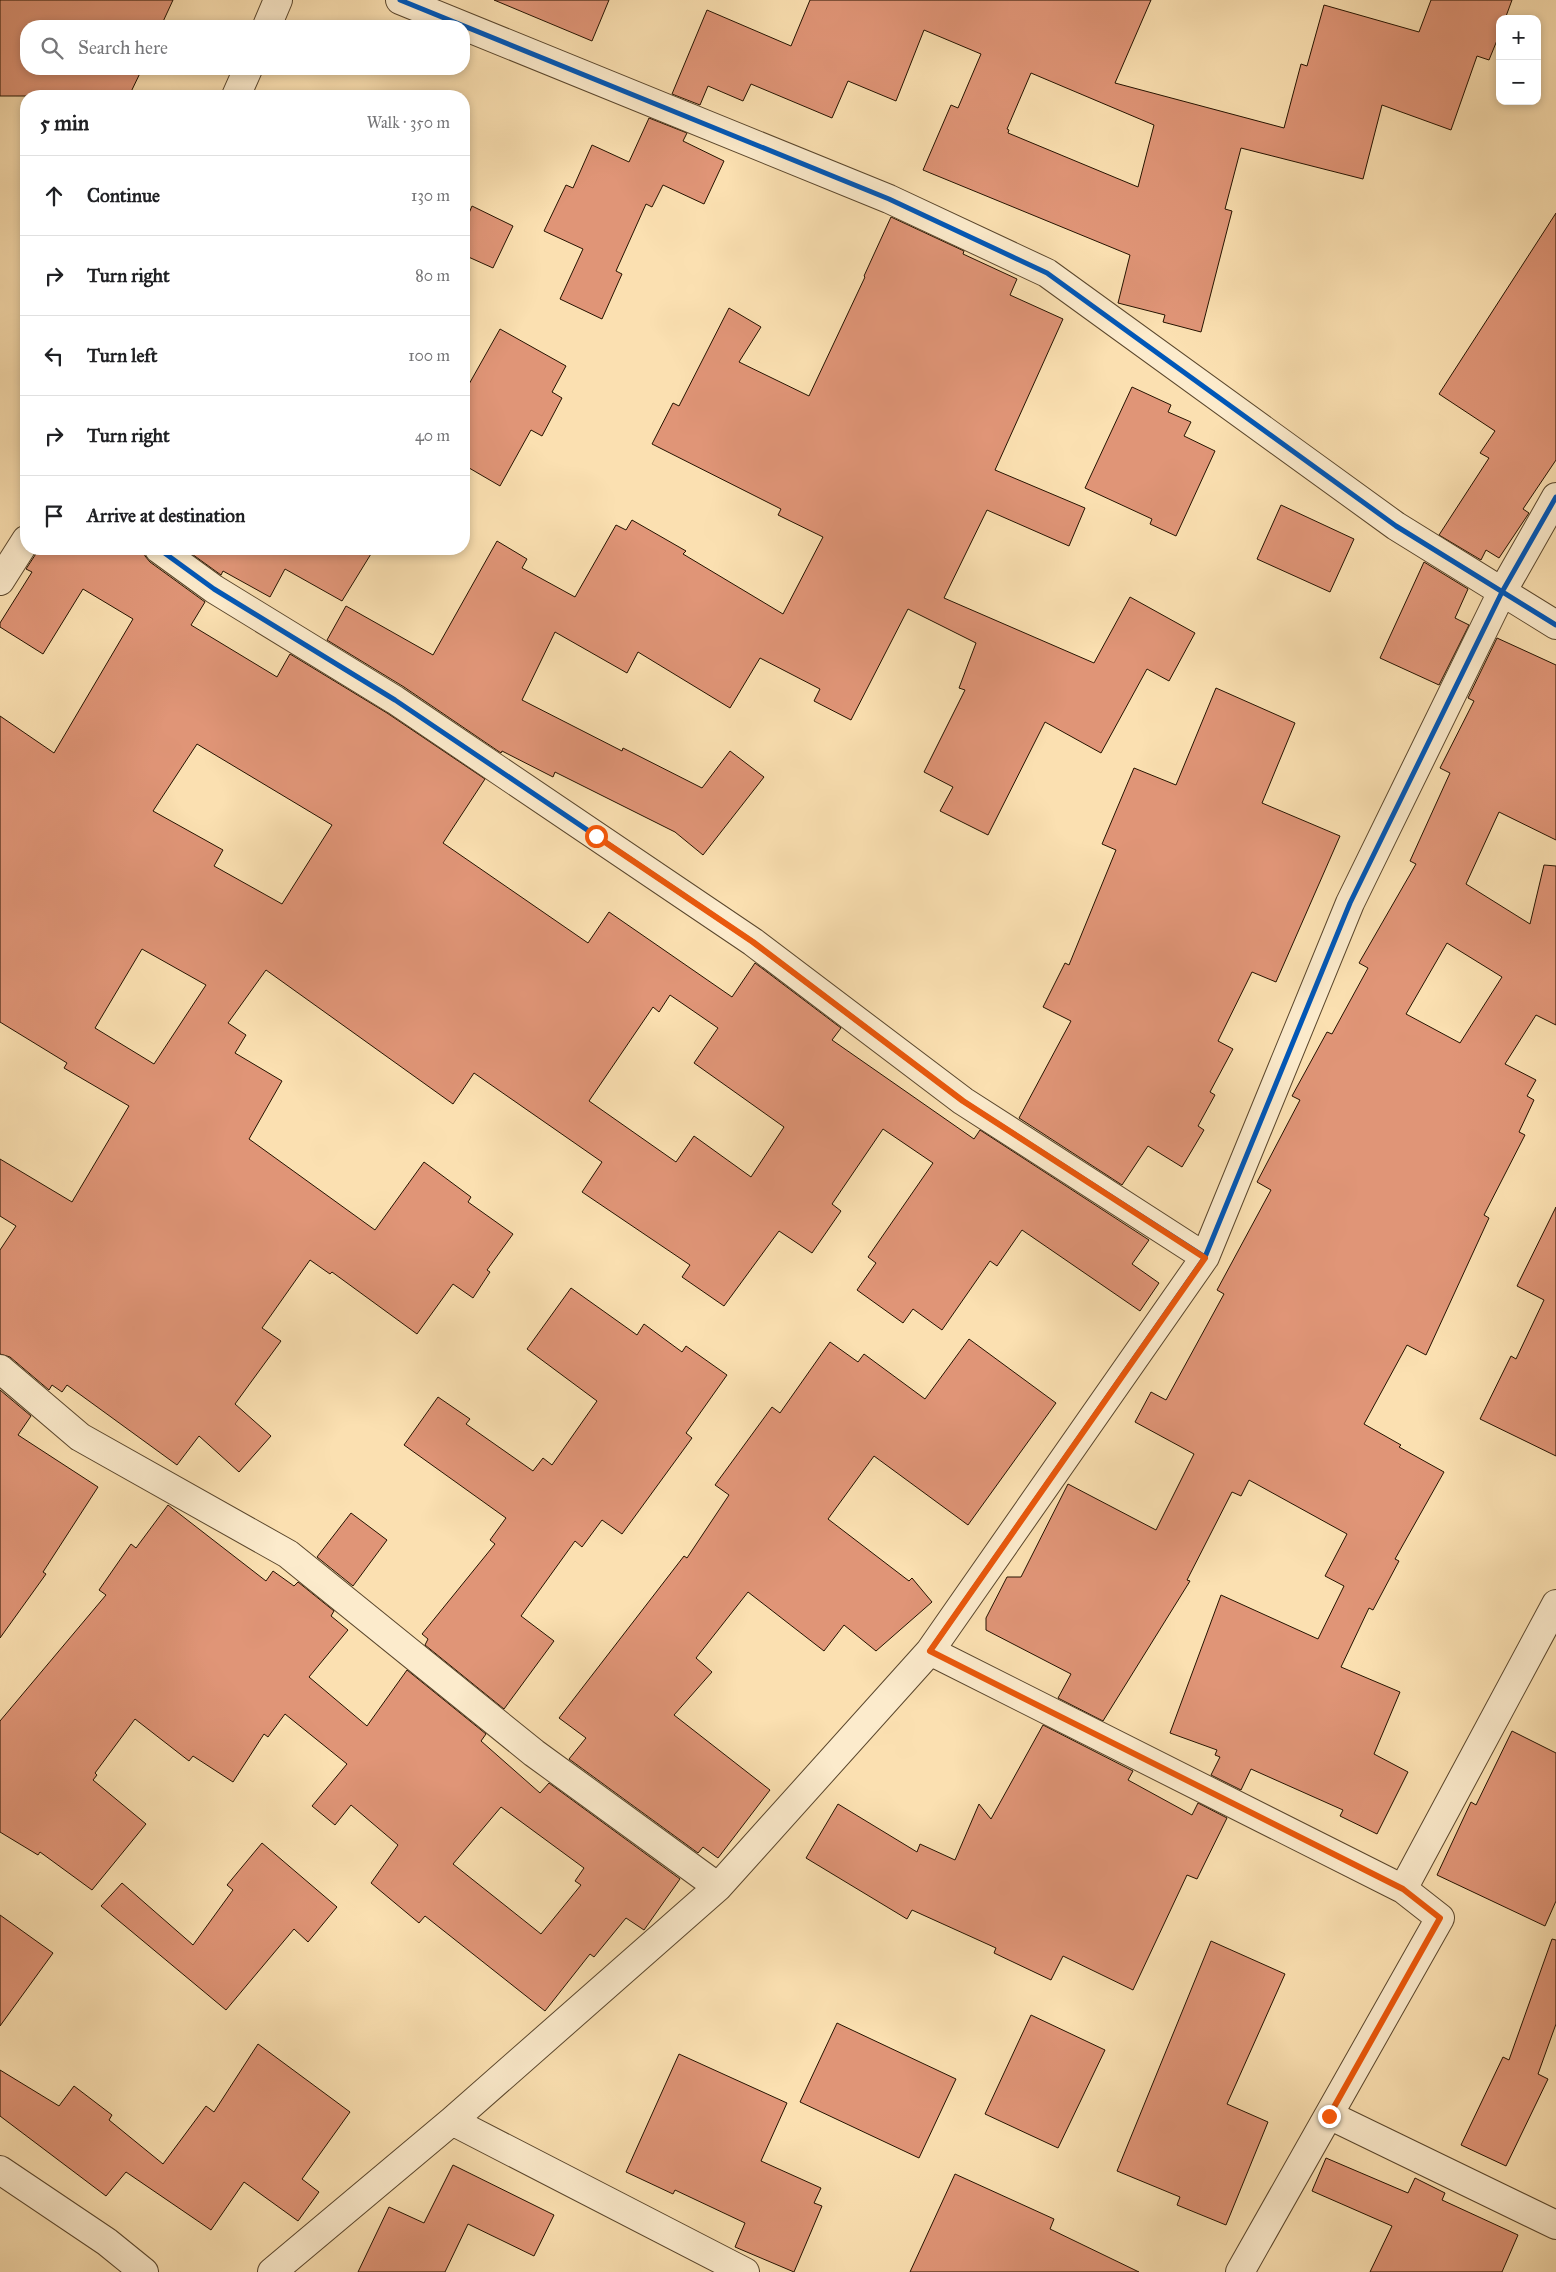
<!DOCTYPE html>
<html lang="en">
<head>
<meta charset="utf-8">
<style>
  :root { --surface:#fff; --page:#f2f2f2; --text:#202124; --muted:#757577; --line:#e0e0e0 }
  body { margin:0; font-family:"IM FELL Great Primer",serif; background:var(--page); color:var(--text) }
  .controls { position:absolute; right:15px; top:15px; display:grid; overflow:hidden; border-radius:10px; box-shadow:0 2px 8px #0003 }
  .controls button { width:45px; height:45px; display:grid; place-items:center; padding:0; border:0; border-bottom:1px solid var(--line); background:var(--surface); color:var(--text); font:25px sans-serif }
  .stop { position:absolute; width:15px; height:15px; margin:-11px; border:4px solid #ea580c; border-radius:50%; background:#fff }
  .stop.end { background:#ea580c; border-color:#fff; box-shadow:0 1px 5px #0008 }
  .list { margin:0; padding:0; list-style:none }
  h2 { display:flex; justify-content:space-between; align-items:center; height:65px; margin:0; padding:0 20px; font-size:21px }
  h2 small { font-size:16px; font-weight:400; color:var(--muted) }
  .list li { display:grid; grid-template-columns:32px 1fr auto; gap:15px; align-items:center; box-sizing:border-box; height:80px; padding:0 20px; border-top:1px solid var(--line) }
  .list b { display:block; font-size:19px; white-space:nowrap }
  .list em { font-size:16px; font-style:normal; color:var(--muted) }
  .icon { flex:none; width:28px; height:28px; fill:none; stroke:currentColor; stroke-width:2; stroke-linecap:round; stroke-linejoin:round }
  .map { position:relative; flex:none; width:1556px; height:2272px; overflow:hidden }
  .search { position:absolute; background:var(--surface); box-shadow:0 2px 8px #0003; left:20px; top:20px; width:450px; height:55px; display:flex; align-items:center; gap:12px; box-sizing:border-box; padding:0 18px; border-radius:20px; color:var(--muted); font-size:19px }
  .panel { position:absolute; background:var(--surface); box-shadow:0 2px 8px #0003; left:20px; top:90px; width:450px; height:465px; border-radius:20px }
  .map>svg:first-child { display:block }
  .building { fill:#e09577; stroke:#251300; fill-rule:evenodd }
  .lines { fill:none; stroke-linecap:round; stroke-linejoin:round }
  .minor-casing { stroke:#5a462c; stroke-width:30 }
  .minor { stroke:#fcebcc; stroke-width:28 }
  .cycleway-casing { stroke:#fcebcc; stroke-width:8 }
  .cycleway { stroke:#0057b8; stroke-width:5 }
  .route { stroke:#ea580c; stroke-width:6 }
</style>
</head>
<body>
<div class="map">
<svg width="1556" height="2272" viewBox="0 0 1556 2272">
  <rect width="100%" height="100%" fill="#fbe0b1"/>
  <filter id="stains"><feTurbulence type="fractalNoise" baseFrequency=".004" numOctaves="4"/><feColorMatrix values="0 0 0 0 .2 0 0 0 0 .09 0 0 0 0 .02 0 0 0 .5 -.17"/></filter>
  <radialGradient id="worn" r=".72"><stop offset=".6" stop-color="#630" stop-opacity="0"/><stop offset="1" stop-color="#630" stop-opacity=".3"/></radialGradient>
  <path class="building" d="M0,0h173l-12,26h-135v43h116l-13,27h-129z
    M494,0h115l-17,41z
    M810,0h341l-36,83 169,45 17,-64 6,2 17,-61 95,27 12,-32h81l-7,19h-5v14l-11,27 -12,-4 -26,74 -69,-25 -19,74 -122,-31 -16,61 7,2 -31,121 -38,-10 2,-7 -47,-12 12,-48 -207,-85 28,-65 7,3 23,-54 -57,-24 -28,71 -48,-20 -16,37 -81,-34 -8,17 -35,-15 -8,19 -28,-11 35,-84 84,36zM1031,73l123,52 -16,62 -130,-54 1,-3 -2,-1z
    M649,118l38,15 -4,8 41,20 -20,43 -41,-19 -11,22 -6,-3 -30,67 6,3 -20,45 -42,-20 23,-50 -39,-18 22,-46 7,3 19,-43 37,17z
    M472,206l41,20 -20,42 -29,-13v-30z
    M1556,213v247l-33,49 6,4 -30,45 -13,-8 -5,10 -42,-25 50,-77 -9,-5 15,-22 -56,-37z
    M891,217l73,34 -1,3 54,25 -7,16 53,24 -68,151 90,38 -16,38 -82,-36 -43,88 150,65 36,-66 65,36 -26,48 -22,-12 -46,84 -56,-31 -57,113 -48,-24 13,-24 -29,-15 41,-82 -6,-2 17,-45 -68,-34 -57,111 -37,-19 6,-12 -60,-31 -30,50 -92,-56 -11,21 -72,-41 -33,68 100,51 1,-3 79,40 28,-37 34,26 -61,78 -28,-23 -120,-60 -2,5 -51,-26 -1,2 -97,-66 -77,-47 19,-34 87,49 64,-114 30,18 -5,9 53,29 41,-72 10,5 6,-10 54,31 -3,3 100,60 40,-77 -45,-22 3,-6 -129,-65 21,-41 6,3 50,-98 32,19 -22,35 70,34 56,-119 -1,-1z
    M500,329l66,37 -14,26 10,6 -20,38 -11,-6 -31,56 -36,-21v-72z
    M1132,387l39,18 -3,7 23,10 -7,14 31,15 -39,85 -26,-12 2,-5 -67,-31z
    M1281,505l73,34 -24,53 -73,-33z
    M39,549h105l1,7 5,6 55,40 -14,23 86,52 13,-23 97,59 98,66 -42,64 145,100 21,-31 123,85 23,-34 86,65 -9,12 142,99 6,-9 169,110 -17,24 27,19 -19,28 -118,-81 -25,36 -7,-5 -48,69 -29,-21 -10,14 -46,-33 19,-27 -8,-6 65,-94 -50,-34 -51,75 9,7 -29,42 -33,-22 -55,75 -42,-29 8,-12 -108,-73 20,-30 -128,-89 -21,31 -187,-134 -38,53 18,12 -11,18 47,28 -33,58 126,91 49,-68 47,35 -3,5 45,32 -26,36 3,2 -17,26 -20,-14 -36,50 -85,-62 -2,2 -20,-14 -48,68 19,13 -46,63 36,32 -32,36 -40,-36 -22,29 -110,-80 -5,7 -10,-7 -3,5 -39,-33 -10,-3v-104l16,-24 -16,-10v-57l72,43 57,-96 -65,-38 3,-5 -67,-41v-306l54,37 79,-134 -50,-30 -40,65 -43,-27v-4l32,-51 -6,-3zM197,744l135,81 -50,79 -68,-38 9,-16 -70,-39zM142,949l64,36 -52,79 -59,-36zM670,995l48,33 -24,35 90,64 -33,50 -57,-41 -18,26 -87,-61 64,-94 6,5z
    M185,549h189l-32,52 -57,-32 -15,28 -47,-26 -2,4z
    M1424,562l44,27 -13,29 14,7 -30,60 -59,-27z
    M1497,638l59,27v175l-57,-28 -33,72 64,40 14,-59 12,1v159l-20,-10 -31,49 31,16 -9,16 7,4 -15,32 6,3 -41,80 5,3 -63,137 -19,-10 -43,79 37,21 -2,2 45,25 -49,87 4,2 -26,49 -4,-2 -28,59 59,25 -26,62 34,18 -31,62 -37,-18 3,-6 -92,-41 -10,21 -30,-15 9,-18 -5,-2 2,-5 -47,-17 51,-138 97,44 26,-53 -19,-10 22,-42 -98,-54 -8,16 -9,-4 -45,88 3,1 -87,140 -45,-23 13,-24 -85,-44v-12l21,-41h14l47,-93 88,46 38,-76 -59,-32 16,-30 15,8 58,-106 -7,-4 54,-100 -14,-8 43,-82 -8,-4 35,-64 5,2 36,-66 -9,-5 57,-99 -6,-3 40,-88 -10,-5 34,-67 -6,-3zM1447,943l55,34 -42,66 -54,-29z
    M1216,688l79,35 -33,80 78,33 -64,146 -24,-10 -34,69 15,8 -23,43 5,3 -17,31 6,4 -22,37 -34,-21 -26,39 -103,-67 52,-97 -28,-14 22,-44 4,2 47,-115 -14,-6 32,-76 42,17z
    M1556,1207v249l-76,-37 31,-63 5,3 28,-59 -27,-14z
    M571,1288l66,47 7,-11 38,28 4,-6 41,29 -41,58 6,5 -70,96 -20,-14 -20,27 -7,-6 -54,75 33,25 -50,68 -79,-64 3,-6 -6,-5 73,-90 -5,-4 16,-22 -102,-73 34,-48 32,22 -4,5 67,47 10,-13 9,7 45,-64 -70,-52z
    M969,1339l87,64 -88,122 -94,-69 -46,63 81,62 3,-3 20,24 -56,49 -32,-26 -20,26 -76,-59 -52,66 16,14 -38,43 96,75 -52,68 -15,-11 -5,6 -129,-94 17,-21 -27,-20 125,-162 3,2 42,-63 -14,-10 57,-78 8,6 50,-71 28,20 6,-8 61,45z
    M0,1390l31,26 -13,19 80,52 -55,85 3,2 -46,64z
    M168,1505l98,76 7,-10 21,15 4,-4 36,29 -3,5 17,14 -39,47 58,49 40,-56 79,64 -5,7 59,52 9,-10 131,96 -36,51 -18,-12 -32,39 -4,-3 -45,57 -120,-95 -6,7 -48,-40 27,-38 -47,-40 -16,20 -23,-19 35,-42 -62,-50 -17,23 -4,-3 -31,48 -40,-26 -4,5 -54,-42 -40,54 2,2 -4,5 53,44 -54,66 -52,-38 -2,3 -38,-23v-111l106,-126 -7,-5 32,-46 5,4zM501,1807l83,61 -9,13 6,4 -40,49 -88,-70z
    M351,1513l36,27 -34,46 -36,-29z
    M1043,1725l90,46 -5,9 64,35 6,-12 29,15 -30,61 -10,-4 -54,115 -70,-34 -12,24 -57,-27 2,-5 -84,-38 -5,9 -101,-61 32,-54 79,48 3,-8 35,16 24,-56 12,15z
    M1512,1731l44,22v148l-11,25 -108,-51 34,-73 5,3z
    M262,1843l75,64 -29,35 -14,-13 -68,81 -125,-104 21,-23 71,62 40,-55 -6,-5z
    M0,1915l53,38 -53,73z
    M1552,1939l4,1v84l-18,50 10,5 -42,87 -45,-21 42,-88 6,3z
    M1211,1941l74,33 -58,130 41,18 -42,103 -49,-20 3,-8 -63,-26z
    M1031,2015l74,35 -47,98 -73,-34z
    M837,2023l119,56 -37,79 -119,-56z
    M258,2044l92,68 -48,67 17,13 -21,29 -54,-39 -33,48 -85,-58 -20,24 -106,-80v-46l59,36 15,-20 38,29 -3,5 54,44 43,-58 8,6z
    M679,2054l108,49 -26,58 60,27 -7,15 8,3 -28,66 -59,-25 10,-24 -70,-33 -2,4 -47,-22z
    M1326,2158l82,35 7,-15 30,15 -3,7 76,35 -16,37h-132l22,-46 -80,-35z
    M453,2165l101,50 -20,41 -66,-32 -23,48h-87l31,-65 35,16z
    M955,2174l99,45 -4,10 89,43h-229z"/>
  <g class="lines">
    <defs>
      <path id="minor" d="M400,0l489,199 158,74 349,253 160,99
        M267,26l11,-26
        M236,96l12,-27
        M159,549l55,40 181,111 358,242 210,159 242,156
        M0,581l26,-41
        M0,1369l80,68 208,117 246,199 184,134
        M930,1651l275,-394 145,-354 152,-311 54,-95
        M1329,2115l227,110
        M452,2121l266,-234 212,-236 473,238
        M0,2170l107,72 37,30
        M272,2272l180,-151 293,151
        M1240,2272l200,-354 -37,-29 153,-285"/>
    </defs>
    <use href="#minor" class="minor-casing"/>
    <use href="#minor" class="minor"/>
    <defs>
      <path id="cycleway" d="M400,0l489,199 158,74 349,253 160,99
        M159,549l55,40 181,111 358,242 210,159 242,156
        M930,1651l275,-394 145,-354 152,-311 54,-95"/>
    </defs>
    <use href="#cycleway" class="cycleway-casing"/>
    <use href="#cycleway" class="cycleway"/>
  </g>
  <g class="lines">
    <path class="route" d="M596,836l157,106 210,159 242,157 -275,393 473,238 37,29 -111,198"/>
  </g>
  <rect width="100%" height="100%" filter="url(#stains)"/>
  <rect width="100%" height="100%" fill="url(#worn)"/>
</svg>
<div class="controls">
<button>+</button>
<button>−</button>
</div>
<div class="stop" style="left:596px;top:836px"></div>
<div class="stop end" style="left:1329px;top:2116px"></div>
<div class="search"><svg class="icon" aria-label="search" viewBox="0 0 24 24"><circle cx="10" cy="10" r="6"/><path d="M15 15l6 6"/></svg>Search here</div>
<section class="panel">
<h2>5 min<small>Walk · 350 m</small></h2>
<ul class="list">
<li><svg class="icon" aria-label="ahead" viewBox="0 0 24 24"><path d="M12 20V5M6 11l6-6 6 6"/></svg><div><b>Continue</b></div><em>130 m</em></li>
<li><svg class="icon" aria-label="right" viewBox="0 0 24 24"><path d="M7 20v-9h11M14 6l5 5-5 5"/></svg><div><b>Turn right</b></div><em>80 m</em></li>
<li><svg class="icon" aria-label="left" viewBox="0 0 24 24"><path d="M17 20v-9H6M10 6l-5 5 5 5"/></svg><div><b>Turn left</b></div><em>100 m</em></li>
<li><svg class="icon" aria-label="right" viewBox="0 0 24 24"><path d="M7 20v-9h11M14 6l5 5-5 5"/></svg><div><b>Turn right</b></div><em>40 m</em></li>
<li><svg class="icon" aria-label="arrive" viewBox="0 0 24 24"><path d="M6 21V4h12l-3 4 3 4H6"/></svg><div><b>Arrive at destination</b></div></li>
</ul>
</section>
</div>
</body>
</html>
